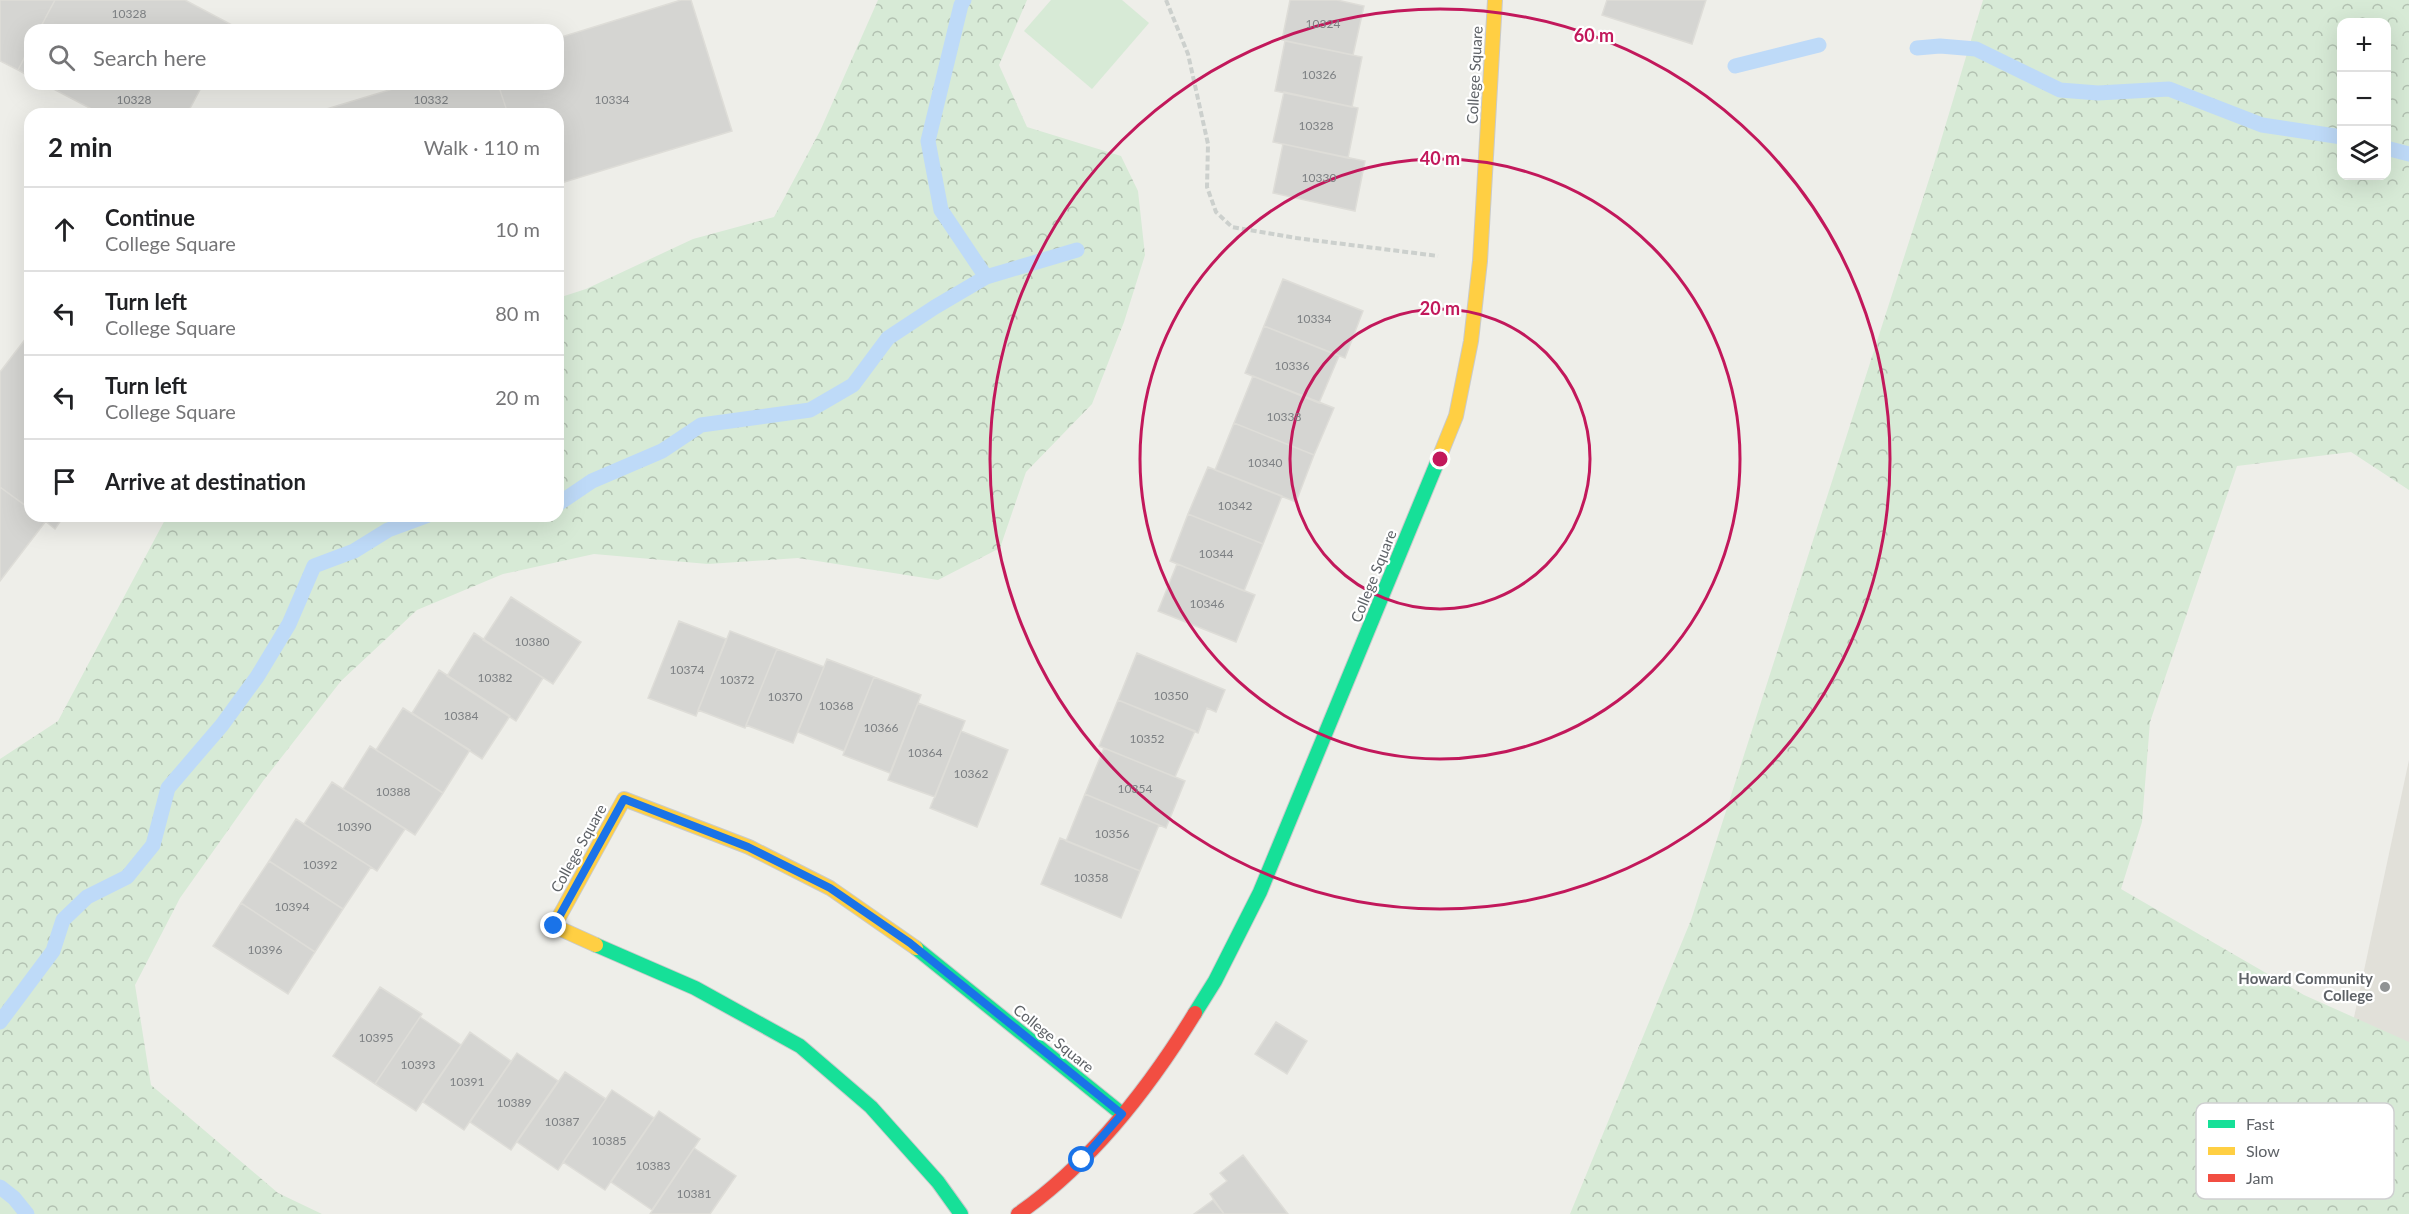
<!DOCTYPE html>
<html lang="en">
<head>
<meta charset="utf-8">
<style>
  :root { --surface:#fff; --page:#f6f6f6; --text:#202124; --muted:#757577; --line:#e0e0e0 }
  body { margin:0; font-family:Lato,sans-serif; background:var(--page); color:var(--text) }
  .controls { position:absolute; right:18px; top:18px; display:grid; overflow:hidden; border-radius:12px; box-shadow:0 6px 24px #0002 }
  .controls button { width:54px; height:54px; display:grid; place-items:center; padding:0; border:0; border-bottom:2px solid var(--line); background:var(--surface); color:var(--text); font:30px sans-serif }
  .stop { position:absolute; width:18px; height:18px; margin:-14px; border:4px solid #1a73e8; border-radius:50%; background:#fff }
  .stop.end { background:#1a73e8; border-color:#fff; box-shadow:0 2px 6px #0008 }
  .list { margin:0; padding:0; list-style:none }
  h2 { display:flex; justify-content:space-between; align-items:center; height:78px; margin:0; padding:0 24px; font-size:26px }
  h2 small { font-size:20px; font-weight:400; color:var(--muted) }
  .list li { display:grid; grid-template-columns:39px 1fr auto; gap:18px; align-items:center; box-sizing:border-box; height:84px; padding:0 24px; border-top:2px solid var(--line) }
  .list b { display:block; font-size:22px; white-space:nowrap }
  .list p { margin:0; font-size:20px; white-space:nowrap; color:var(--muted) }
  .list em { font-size:20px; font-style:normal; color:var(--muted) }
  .icon { flex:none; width:33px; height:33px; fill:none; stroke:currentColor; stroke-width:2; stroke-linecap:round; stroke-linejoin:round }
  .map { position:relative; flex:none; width:2409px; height:1214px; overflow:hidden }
  .search { position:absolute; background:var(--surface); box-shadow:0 6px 24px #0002; left:24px; top:24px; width:540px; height:66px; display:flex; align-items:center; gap:15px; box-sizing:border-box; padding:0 21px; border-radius:18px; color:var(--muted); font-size:22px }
  .panel { position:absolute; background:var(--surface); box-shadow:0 6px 24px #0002; left:24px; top:108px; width:540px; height:414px; border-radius:18px }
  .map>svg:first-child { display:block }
  .education { fill:#e1e0d9 }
  .green { fill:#d7ead6 }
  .forest { fill:url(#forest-crowns); fill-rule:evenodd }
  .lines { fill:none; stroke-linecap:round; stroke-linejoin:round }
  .stream { stroke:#bedaf8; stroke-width:15 }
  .building { fill:#d5d5d2; stroke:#deddd8; stroke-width:1.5 }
  .fast-casing { stroke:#c9caca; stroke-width:16 }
  .slow-casing { stroke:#c9caca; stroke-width:16 }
  .jam-casing { stroke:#c9caca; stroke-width:16 }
  .path { stroke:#ccd0cd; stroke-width:4; stroke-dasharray:6 3; stroke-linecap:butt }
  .fast { stroke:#16e098; stroke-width:14 }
  .slow { stroke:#ffcf43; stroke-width:14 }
  .jam { stroke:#f24e42; stroke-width:14 }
  .route { stroke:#1a73e8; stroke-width:8 }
  .ring { fill:none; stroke:#c2185b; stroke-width:3 }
  .poi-dot { fill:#909394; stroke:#fff; stroke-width:2 }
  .labels { text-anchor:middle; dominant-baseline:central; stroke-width:4.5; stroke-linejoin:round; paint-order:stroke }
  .number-label { font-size:12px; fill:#7d8083 }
  .street-label { font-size:15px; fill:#5e6267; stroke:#fff }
  .poi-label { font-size:15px; font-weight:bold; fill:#5e6267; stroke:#fff; text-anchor:end }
  .key { fill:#fff; stroke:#cfd0d1; stroke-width:1.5 }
  .key-label { font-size:16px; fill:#5e6267 }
  .centre { fill:#c2185b; stroke:#fff; stroke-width:3 }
  .ring-label { font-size:18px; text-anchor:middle; font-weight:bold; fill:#c2185b; stroke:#fff; stroke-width:4.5; stroke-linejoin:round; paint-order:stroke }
</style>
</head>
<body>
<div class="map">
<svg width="2409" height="1214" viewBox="0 0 2409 1214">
  <defs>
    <pattern id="forest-crowns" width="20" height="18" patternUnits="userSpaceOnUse" patternTransform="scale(1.5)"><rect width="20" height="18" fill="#d7ead6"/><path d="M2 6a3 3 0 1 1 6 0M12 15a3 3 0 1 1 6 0" fill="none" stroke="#b2c1b1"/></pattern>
  </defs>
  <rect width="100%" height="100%" fill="#eeeee9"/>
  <path class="education" d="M2409,760v454h-97z"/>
  <path class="green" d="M1051,0h71l27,23 -57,66 -68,-58z"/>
  <path class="forest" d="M878,0h149l-28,65 28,62 94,29 17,35 7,64 -21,67 -32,82 -66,68 -26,76 -62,32 -140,-22 -90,6 -114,-10 -91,20 -86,36 -76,71 -78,100 -83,117 -45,87 16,100 127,108 44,21h-322v-455l58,-38 109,-205h391v-218l28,-9 107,-50 81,-22 46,-86z
    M1983,0h426v490l-58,-38 -114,14 -87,256 -8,100 -21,67 183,106 105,47v172h-839l121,-294 242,-753zM2342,22h44v154h-44z"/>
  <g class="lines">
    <path class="stream" d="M964,0l-3,5 -33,136 13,69 45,67
      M1917,48l23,-2 36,3 84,41 38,3 71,-4 93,36 80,12
      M1735,66l84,-21
      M2386,148l23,6
      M558,504l34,-23 70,-30 39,-26 109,-15 43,-25 35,-47 47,-31 51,-30 91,-27
      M0,1022l53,-71 10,-31 24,-23 40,-20 26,-32 15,-57 54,-63 35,-48 32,-53 25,-58 40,-15 34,-21 38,-14
      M0,1187l14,11 13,16"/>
  </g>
  <path class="building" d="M0,0h55l-16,30h-9v17l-12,23 -18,-9z
    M55,0h130l49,26 -2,4h-193z
    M681,0h10l41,131 -174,53v-70h-50l-10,-30h60v-46z
    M1290,0h47l27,6 -11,49 -71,-15z
    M1607,0h99l-14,44 -90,-29z
    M1285,41l77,16 -10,50 -77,-16z
    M30,47v30l-12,-7z
    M44,84h159l-16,30h-86z
    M409,84h89l10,30h-198z
    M1284,92l74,16 -10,50 -75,-16z
    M1283,144l82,17 -10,50 -82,-18z
    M1283,279l80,32 -18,47 -81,-32z
    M1264,326l75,30 -20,47 -74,-30z
    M30,333v176l-30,-22v-115z
    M1253,376l81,32 -20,47 -80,-32z
    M1234,423l80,32 -18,47 -81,-32z
    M1208,467l74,29 -19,48 -75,-30z
    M0,487l30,22v7h9l7,5 -46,60z
    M1188,514l75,30 -19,47 -74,-30z
    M39,516h25l-9,13z
    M1177,564l78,31 -19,47 -78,-31z
    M511,597l70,45 -28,42 -70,-44z
    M679,621l47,18 -30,77 -48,-18z
    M730,631l47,18 -32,79 -47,-18z
    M474,633l69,45 -27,43 -69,-45z
    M777,649l47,18 -31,76 -47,-18z
    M1137,653l88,37 -9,22 -9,-4 -9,25 -80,-33z
    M827,659l47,18 -30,74 -46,-19z
    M439,670l71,46 -28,43 -70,-46z
    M874,677l47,18 -31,78 -47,-18z
    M1118,700l77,31 -20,46 -76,-31z
    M918,703l47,18 -30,76 -47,-17z
    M403,708l67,42 -27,43 -67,-43z
    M961,731l47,19 -31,77 -47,-19z
    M370,746l73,47 -28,42 -72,-46z
    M1104,748l81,33 -19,47 -81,-34z
    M332,782l73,47 -28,42 -73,-47z
    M1085,794l74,31 -19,46 -74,-30z
    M296,819l75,48 -28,42 -74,-48z
    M1060,838l80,33 -19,47 -80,-34z
    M269,861l74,48 -28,43 -74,-49z
    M241,903l74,49 -27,42 -75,-48z
    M380,987l42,27 -47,70 -42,-28z
    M420,1017l41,28 -45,66 -41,-27z
    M1276,1022l31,19 -20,33 -32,-20z
    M470,1032l41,29 -47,69 -41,-28z
    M517,1053l41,28 -47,69 -41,-28z
    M565,1072l41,27 -48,71 -41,-28z
    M612,1090l42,28 -49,72 -42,-28z
    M659,1111l41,28 -48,71 -41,-28z
    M694,1148l42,28 -26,38h-60z
    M1243,1155l45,59h-64l-14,-20 17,-13 -7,-8z
    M1213,1200l11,14h-30z"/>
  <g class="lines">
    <defs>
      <path id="fast" d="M596,945l99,43 105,58 71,61 67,75 23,32
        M916,948l206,166
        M1195,1013l20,-32 45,-89 179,-434"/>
      <path id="slow" d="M1439,458l17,-42 15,-75 9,-80 15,-261
        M596,945l-42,-19 70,-127 125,48 81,41 86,60"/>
      <path id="jam" d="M1018,1214c73,-51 131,-126 177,-201"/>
    </defs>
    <use href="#fast" class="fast-casing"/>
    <use href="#slow" class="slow-casing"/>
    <use href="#jam" class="jam-casing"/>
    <path class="path" d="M1166,0l22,54 20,90 -1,43 9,25 16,15 64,11 142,18"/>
    <use href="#fast" class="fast"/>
    <use href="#slow" class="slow"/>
    <use href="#jam" class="jam"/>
  </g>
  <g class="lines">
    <path class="route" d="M554,926l70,-127 124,48 82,41 80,55 212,171 -40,46"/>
  </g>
  <g class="ring">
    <circle cx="1440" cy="459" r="150"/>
    <circle cx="1440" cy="459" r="300"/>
    <circle cx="1440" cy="459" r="450"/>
  </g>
  <circle class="poi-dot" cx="2385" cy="987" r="6"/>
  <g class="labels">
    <g class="number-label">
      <text x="129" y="13">10328</text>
      <text x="1323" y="23">10324</text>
      <text x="1319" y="74">10326</text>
      <text x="134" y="99">10328</text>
      <text x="431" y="99">10332</text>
      <text x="612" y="99">10334</text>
      <text x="1316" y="125">10328</text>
      <text x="1319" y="177">10330</text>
      <text x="1314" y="318">10334</text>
      <text x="1292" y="365">10336</text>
      <text x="1284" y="416">10338</text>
      <text x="1265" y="462">10340</text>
      <text x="1235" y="505">10342</text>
      <text x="1216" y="553">10344</text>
      <text x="1207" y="603">10346</text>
      <text x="532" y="641">10380</text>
      <text x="687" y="669">10374</text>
      <text x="495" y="677">10382</text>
      <text x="737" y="679">10372</text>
      <text x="1171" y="695">10350</text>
      <text x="785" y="696">10370</text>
      <text x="836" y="705">10368</text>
      <text x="461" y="715">10384</text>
      <text x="881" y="727">10366</text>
      <text x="1147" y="738">10352</text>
      <text x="925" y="752">10364</text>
      <text x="971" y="773">10362</text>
      <text x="1135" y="788">10354</text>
      <text x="393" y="791">10388</text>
      <text x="354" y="826">10390</text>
      <text x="1112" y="833">10356</text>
      <text x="320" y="864">10392</text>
      <text x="1091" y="877">10358</text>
      <text x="292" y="906">10394</text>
      <text x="265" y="949">10396</text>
      <text x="376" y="1037">10395</text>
      <text x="418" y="1064">10393</text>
      <text x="467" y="1081">10391</text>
      <text x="514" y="1102">10389</text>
      <text x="562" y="1121">10387</text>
      <text x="609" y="1140">10385</text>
      <text x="653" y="1165">10383</text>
      <text x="694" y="1193">10381</text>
    </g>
    <g class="street-label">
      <text transform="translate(1474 75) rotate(-87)">College Square</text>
      <text transform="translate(1373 576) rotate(-68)">College Square</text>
      <text transform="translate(578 848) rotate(-61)">College Square</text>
      <text transform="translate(1054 1038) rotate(39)">College Square</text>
    </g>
    <g class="poi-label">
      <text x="2373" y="978">Howard Community<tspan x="2373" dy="17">College</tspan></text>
    </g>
  </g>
  <rect x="2196" y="1103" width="198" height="96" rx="9" class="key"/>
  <rect x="2208" y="1120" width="27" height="8" fill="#16e098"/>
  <rect x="2208" y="1147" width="27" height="8" fill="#ffcf43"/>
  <rect x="2208" y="1174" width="27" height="8" fill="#f24e42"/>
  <g class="key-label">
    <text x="2246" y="1130">Fast</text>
    <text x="2246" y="1157">Slow</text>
    <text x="2246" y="1184">Jam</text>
  </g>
  <circle cx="1440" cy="459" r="9" class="centre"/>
  <g class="ring-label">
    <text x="1594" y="42">60 m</text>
    <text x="1440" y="165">40 m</text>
    <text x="1440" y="315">20 m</text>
  </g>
</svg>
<div class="controls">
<button>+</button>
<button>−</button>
<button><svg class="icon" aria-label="layers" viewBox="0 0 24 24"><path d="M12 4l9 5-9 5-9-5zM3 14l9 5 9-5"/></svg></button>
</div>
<div class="stop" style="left:1082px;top:1160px"></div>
<div class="stop end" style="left:554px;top:926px"></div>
<div class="search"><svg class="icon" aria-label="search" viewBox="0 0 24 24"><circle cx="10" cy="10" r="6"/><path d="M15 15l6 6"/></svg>Search here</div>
<section class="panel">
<h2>2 min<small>Walk · 110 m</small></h2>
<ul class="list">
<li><svg class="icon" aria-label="ahead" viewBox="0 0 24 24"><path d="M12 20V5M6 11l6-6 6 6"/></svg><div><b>Continue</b><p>College Square</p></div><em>10 m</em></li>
<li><svg class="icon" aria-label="left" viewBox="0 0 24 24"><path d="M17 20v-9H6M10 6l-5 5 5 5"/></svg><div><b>Turn left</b><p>College Square</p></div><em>80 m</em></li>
<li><svg class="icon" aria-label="left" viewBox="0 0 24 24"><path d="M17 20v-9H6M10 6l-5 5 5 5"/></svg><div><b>Turn left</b><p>College Square</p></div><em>20 m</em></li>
<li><svg class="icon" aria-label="arrive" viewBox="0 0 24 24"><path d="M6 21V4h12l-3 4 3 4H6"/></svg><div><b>Arrive at destination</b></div></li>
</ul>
</section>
</div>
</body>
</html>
